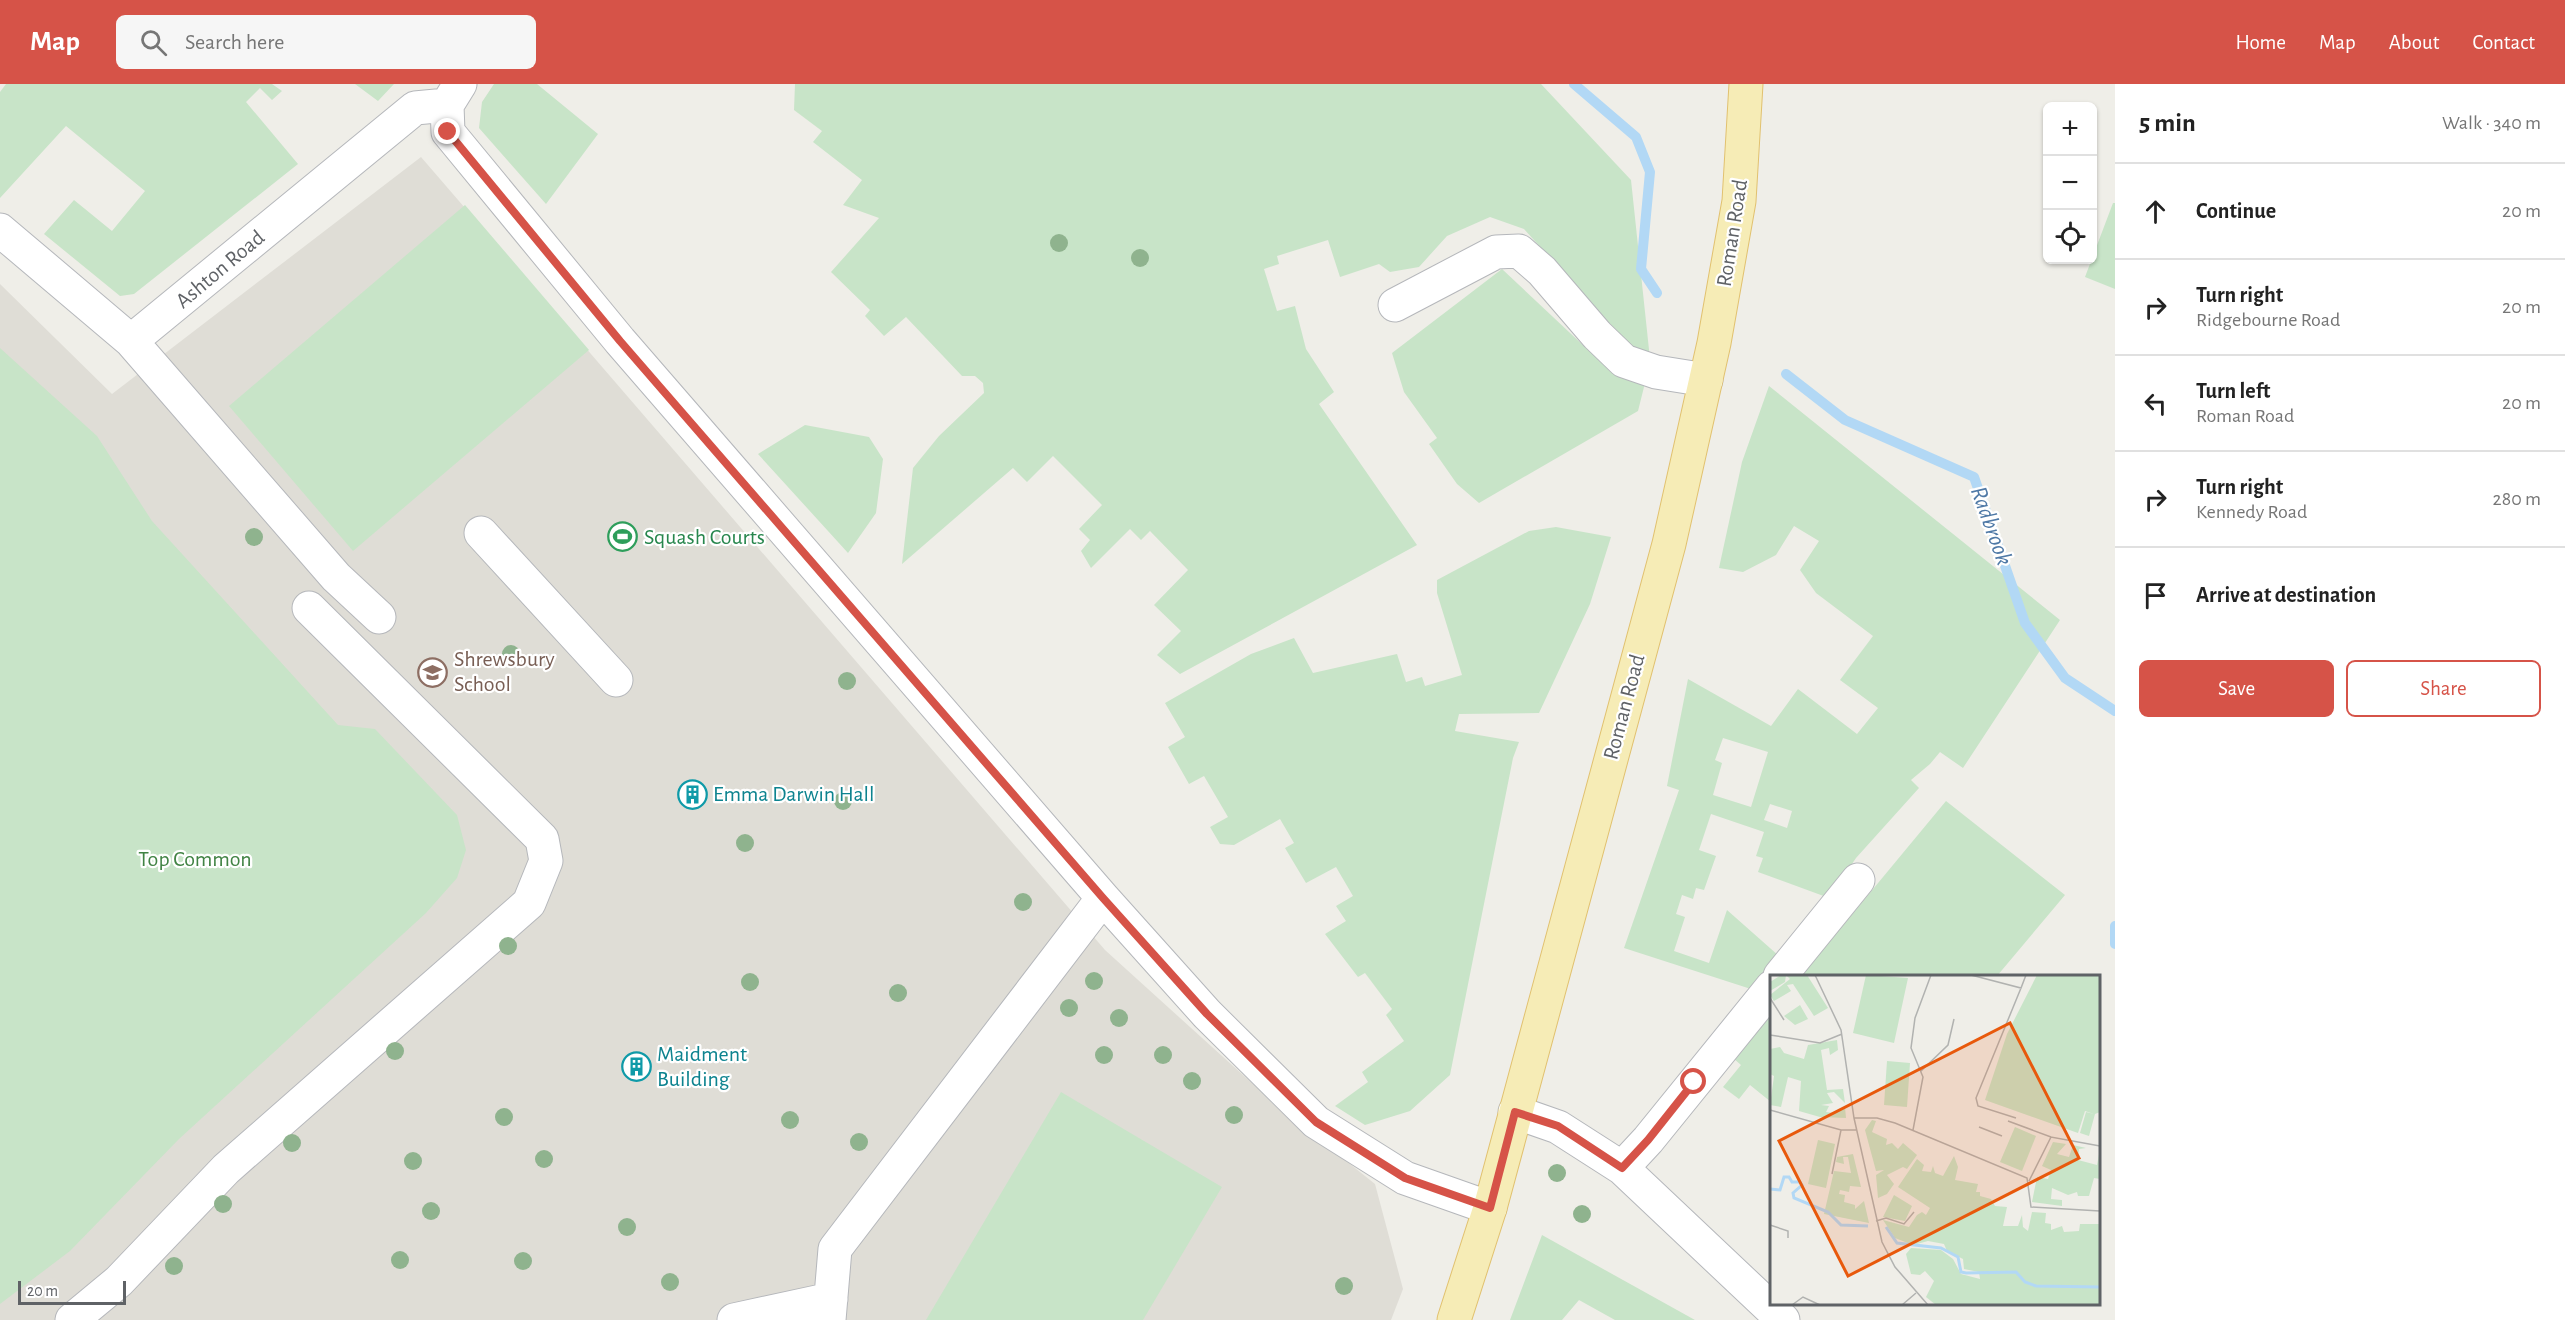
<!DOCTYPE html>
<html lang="en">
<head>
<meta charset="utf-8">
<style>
  :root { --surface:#fff; --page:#f6f6f6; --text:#222; --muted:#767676; --line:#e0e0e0; --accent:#d65348 }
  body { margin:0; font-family:"Alegreya Sans",sans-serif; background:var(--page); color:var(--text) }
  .controls { position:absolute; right:18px; top:18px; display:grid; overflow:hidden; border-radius:9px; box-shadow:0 2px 4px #0004 }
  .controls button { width:54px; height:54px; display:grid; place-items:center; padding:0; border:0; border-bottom:2px solid var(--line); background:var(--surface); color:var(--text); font:30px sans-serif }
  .scale { position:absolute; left:18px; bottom:15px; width:108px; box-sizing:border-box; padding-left:6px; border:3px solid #5f6266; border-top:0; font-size:16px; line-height:21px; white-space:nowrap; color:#5f6266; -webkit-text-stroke:4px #fff; paint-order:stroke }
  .stop { position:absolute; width:18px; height:18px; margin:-14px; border:4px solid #d65348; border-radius:50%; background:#fff }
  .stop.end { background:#d65348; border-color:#fff; box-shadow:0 2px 6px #0008 }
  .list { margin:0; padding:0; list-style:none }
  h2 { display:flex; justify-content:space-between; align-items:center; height:78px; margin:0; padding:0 24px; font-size:26px }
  h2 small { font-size:20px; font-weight:400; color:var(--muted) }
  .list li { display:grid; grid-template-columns:39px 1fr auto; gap:18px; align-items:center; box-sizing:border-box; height:96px; padding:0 24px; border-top:2px solid var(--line) }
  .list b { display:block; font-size:22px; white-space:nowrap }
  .list p { margin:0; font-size:20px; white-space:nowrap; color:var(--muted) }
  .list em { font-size:20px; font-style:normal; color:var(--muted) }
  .actions { display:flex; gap:12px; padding:18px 24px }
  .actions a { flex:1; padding:14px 0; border:2px solid var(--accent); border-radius:9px; text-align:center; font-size:21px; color:var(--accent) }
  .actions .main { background:var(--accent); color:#fff }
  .icon { flex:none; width:33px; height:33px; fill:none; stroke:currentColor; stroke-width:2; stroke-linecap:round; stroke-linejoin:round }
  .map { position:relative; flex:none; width:2115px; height:1236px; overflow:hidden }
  header { display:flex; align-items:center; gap:36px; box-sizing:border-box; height:84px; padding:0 30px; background:var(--accent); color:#fff }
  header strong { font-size:28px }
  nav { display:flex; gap:33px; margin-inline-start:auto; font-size:21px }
  .search { width:420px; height:54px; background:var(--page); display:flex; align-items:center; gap:15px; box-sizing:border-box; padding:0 21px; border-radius:9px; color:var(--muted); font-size:22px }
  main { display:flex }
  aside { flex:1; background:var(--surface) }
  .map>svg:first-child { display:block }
  .education { fill:#dfddd6 }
  .green { fill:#c8e4c8; fill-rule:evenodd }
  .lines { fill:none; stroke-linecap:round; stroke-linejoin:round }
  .stream { stroke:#b2d8f5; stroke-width:10 }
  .minor-casing { stroke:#b5b7bb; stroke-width:35 }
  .major-casing { stroke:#e1c16f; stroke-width:35 }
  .minor { stroke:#fff; stroke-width:33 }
  .major { stroke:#f6ecb6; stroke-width:33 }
  .tree { fill:#8fb38e }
  .route { stroke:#d65348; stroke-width:8 }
  .labels { text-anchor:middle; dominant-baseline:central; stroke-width:4.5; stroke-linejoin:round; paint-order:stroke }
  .street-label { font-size:22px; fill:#5f6266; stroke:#fff }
  .leisure-label { font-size:22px; fill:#27864d; stroke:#fff; text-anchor:start }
  .education-label { font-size:22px; fill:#785e54; stroke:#fff; text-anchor:start }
  .culture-label { font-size:22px; fill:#0d838f; stroke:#fff; text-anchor:start }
  .park-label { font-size:22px; fill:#418344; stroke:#fff }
  .water-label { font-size:24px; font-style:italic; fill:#4f79a6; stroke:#fff }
  .inset-river { fill:none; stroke:#b2d8f5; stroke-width:3 }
  .inset-road { fill:none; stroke:#b1b2b0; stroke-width:1.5 }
  .view { fill:#e8590c; fill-opacity:0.15; stroke:#e8590c; stroke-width:3 }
  .inset-edge { fill:none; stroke:#5f6266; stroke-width:3 }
</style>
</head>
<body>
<header>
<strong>Map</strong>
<div class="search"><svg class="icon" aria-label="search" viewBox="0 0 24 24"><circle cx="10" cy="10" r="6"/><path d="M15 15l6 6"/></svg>Search here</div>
<nav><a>Home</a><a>Map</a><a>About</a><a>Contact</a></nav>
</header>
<main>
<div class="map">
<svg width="2115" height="1236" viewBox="0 0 2115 1236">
  <rect width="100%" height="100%" fill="#efeee8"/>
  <path class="education" d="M421,73l684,793 171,155 99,79 28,105 -12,31h-1391v-1036l112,110z"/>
  <path class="green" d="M6,0h266l10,7 -10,9 -12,-12 -14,14 52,62 -164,130 -14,2 -76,-62 30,-34 38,31 33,-40 -79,-65 -66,72v-106z
    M355,0h39l-16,17z
    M494,0h43l61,50 -52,70 -67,-76 3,-26z
    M795,0h746l90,96 19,179 -24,-17 -102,-113 -34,-12 -43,19 -28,31 -29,5 -11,-8 -39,13 -12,-37 -51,16 2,8 -15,5 13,42 18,-5 11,43 28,43 -15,12 98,141 -237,129 -23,-19 24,-24 -27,-26 34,-35 -38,-39 -9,9 -11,-11 -39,39 -10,-17 9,-11 -11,-11 23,-24 -49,-49 -26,26 -14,-14 -111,96 11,-96 26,-32 45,-43 -1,-10 -8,-7h-13l-56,-59 -22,19 -19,-20 5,-6 -39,-38 48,-54 -36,-13 19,-25 -49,-38 9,-11 -28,-21z
    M2113,119h2v86l-30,-12z
    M465,121l124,145 -236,201 -124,-145z
    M1502,185l100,94 43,20 -7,28 -159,92 -22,-19 -28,-40 8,-6 -33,-46 -12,-39z
    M0,264l97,88 55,85 186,204 37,4 82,86 9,35 -9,28 -31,35 -247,226 -109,112 -70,53z
    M1769,302l291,234 -97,148 -23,-16 -10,12 -19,16 8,8 -63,70 -27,40 -71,-26 5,-14 -7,-2 8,-24 -53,-18 -12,36 17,6 -12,34 -8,-2 -3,11 -11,-4 -6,19 9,3 -11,34 35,12 18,-53 52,46 -25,34 -130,-42 55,-158 -12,-4 21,-107 83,47 27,-37 59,45 21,-26 -38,-28 33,-44 -57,-43 -16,-23 19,-29 -25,-15 -18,29 -33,17 -24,-4 23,-106zM1723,654l45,14 -17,55 -38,-12 9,-32 -7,-3zM1770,720l22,7 -5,17 -23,-8z
    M805,341l64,12 14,22 -7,54 -28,40 -90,-99z
    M1556,443l55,10 -21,67 -51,109 -80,1 -4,17 64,11 -6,16 -63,317 -40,36 -45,14 -30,-19 33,-24 -6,-10 42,-31 -18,-26 6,-6 -27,-36 -7,4 -33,-43 21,-13 -10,-15 17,-10 -17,-29 -30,16 -21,-35 9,-5 -14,-24 -46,26 -14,-1 -10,-17 18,-10 -24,-41 -15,8 -21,-37 17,-10 -20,-34 86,-49 43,-16 19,35 84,-19 9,28 16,-5 3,9 37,-11 -25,-82v-13l92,-49z
    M1946,717l119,94 -68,81h-196z
    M1771,928v90l-21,-17 -11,14 -16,-12 18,-22 -8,-7z
    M1061,1008l161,95 -79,133h-217z
    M1542,1151l153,85h-80l-36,-20 -17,20h-52z"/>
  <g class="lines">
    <path class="stream" d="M1574,0l62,53 14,35 -9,97 16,24
      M1786,290l59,46 129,57 51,146 40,55 50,33
      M2115,842v18"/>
    <defs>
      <path id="minor" d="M460,0l-13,21 1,27 172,209 483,557 104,116 109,108 89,56 85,30
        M0,146l131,111 284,-233 32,-3
        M1395,221l101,-53 23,-1 23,20 55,64 27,26 32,11 50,8
        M131,257l205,236 43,40
        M481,449l135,147
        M1780,892l78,-96
        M1515,1028l43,15 64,41 161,152
        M1622,1084l26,-28 124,-153
        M72,1236l47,-39 107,-112 303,-266 17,-42 -4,-22 -233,-231
        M734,1236l97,-21
        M829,1236l6,-71 268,-351"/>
      <path id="major" d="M1454,1236l36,-112 179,-664 45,-201 25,-142 7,-117"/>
    </defs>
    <use href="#minor" class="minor-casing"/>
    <use href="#major" class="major-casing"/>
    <use href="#minor" class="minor"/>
    <use href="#major" class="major"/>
  </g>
  <g class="tree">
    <circle cx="1059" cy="159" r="9"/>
    <circle cx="1140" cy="174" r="9"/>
    <circle cx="254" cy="453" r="9"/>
    <circle cx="511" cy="570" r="9"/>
    <circle cx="847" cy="597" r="9"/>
    <circle cx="843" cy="717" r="9"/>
    <circle cx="745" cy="759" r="9"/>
    <circle cx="1023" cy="818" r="9"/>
    <circle cx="508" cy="862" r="9"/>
    <circle cx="1094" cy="897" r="9"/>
    <circle cx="750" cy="898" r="9"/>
    <circle cx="898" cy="909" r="9"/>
    <circle cx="1069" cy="924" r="9"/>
    <circle cx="1119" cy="934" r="9"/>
    <circle cx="395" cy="967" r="9"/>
    <circle cx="1104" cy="971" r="9"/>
    <circle cx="1163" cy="971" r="9"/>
    <circle cx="1192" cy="997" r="9"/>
    <circle cx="1234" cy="1031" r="9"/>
    <circle cx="504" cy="1033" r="9"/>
    <circle cx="790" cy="1036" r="9"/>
    <circle cx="859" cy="1058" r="9"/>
    <circle cx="292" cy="1059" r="9"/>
    <circle cx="544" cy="1075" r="9"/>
    <circle cx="413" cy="1077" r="9"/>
    <circle cx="1557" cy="1089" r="9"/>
    <circle cx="223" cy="1120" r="9"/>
    <circle cx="431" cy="1127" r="9"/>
    <circle cx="1582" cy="1130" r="9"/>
    <circle cx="627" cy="1143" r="9"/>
    <circle cx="400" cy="1176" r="9"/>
    <circle cx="523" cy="1177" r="9"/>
    <circle cx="174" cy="1182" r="9"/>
    <circle cx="670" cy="1198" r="9"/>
    <circle cx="1344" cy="1202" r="9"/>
  </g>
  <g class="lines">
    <path class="route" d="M448,48l172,209 483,557 104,116 109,108 89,56 85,30 25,-96 43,14 64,42 26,-28 46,-58"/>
  </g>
  <defs>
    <symbol id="stadium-ring" viewBox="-11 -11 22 22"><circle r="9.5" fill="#fff" stroke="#2e9e5b" stroke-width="1.5"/><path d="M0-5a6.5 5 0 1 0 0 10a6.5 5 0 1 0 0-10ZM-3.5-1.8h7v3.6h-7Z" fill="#2e9e5b"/></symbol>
    <symbol id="school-ring" viewBox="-11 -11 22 22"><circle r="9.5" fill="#fff" stroke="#8d6e63" stroke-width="1.5"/><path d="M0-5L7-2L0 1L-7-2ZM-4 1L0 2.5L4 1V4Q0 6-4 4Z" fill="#8d6e63"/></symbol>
    <symbol id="building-ring" viewBox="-11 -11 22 22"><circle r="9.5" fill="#fff" stroke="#0f9aa8" stroke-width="1.5"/><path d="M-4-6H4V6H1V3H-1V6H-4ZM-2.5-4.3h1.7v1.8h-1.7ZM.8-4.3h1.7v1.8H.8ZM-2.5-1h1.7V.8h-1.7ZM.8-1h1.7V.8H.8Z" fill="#0f9aa8"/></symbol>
  </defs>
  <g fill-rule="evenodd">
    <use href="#stadium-ring" x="606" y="436" width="33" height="33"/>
    <use href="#school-ring" x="416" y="572" width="33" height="33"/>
    <use href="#building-ring" x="676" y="694" width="33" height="33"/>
    <use href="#building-ring" x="620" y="966" width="33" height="33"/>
  </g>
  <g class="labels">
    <g class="street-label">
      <text transform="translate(1732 149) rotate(-81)">Roman Road</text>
      <text transform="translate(220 185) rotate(-40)">Ashton Road</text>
      <text transform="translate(1624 623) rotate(-75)">Roman Road</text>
    </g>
    <g class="leisure-label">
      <text x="644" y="453">Squash Courts</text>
    </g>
    <g class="education-label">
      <text x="454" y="575">Shrewsbury<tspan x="454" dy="25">School</tspan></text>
    </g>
    <g class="culture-label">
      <text x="713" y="710">Emma Darwin Hall</text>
      <text x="657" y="970">Maidment<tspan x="657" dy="25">Building</tspan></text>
    </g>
    <g class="park-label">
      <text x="195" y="775">Top Common</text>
    </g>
    <g class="water-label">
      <text transform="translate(1991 442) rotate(70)">Radbrook</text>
    </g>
  </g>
  <g transform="translate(1770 891)">
    <rect width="330" height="330" fill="#efeee8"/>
    <path d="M11,0h26l21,33 -14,8 -21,-32 -6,1 4,6 -17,10 -4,-6 20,-16 -4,-4 -1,7 -15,9v-9zM96,0l42,3 -14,65 -41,-10zM267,0h63v137l-5,2 -6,22 -9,-3 6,-21 8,2 -9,-3 -7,22 -93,-33 22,-66zM30,30l8,14 -13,6 -11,-9zM67,65l1,10 -8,5 -1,-7 -8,2 6,40 16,-1 2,14 -11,-11 -7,1 6,10 -12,2 8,1 -3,6 8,1 11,-6 1,11 -26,-1 -21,-6 2,-30 -13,-4 -7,30 -11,-2 4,-29 -4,-2v-25l10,-2 4,6 20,6 4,-14zM117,86l23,2 -3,44 -23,-2zM102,145l4,1 -4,11 15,7 -1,6 6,-2 6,6 5,-6 14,12 -10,14 -4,-2 -16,8 7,9 -7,10 -9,4 -2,-23 8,-5 -8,1 -11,-41zM245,152l21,9 -14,35 -22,-9zM48,165l17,4 -9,44 -18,-4zM283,167l13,2 -9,10 12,3 4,-12 13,3 -7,1 -1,11 19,5 3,-16v30l-6,-1 -5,18h-11l-1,-4 -9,3 -16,-7 -1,11 11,1v6l-30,-4 5,-25 11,2 3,-9 -9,-4zM83,179l8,33 -11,-1 -1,6 -9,-2 -1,4 6,1 -1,7 11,3v4l9,-8 5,22 -45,-9 10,-43 17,2 -3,-16h-5l1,7 -8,-2 1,-5zM184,181l4,11 -3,13 23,4 -2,8h4v4l11,3 4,7 12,1 -4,19h15l4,-11 1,12 5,4 4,-19 14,1 -1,10 6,1v6l11,-4 2,6 15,-1 1,-7h20v81h-164l-10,-8 8,-16 -9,-10 -5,4 -9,-1 -5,-20 5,-6 30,2 12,9 8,15 19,5 -1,-7 -15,-3 -1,-10 -16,-8 -3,-7 -16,-3 -15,4 -18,-7 -12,-18 26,7 8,-12 5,-3 4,3 4,-7 -32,-21 19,-28 7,6 -2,6 9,1 2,-6 2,7 8,3zM124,220l18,11 -7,15 -22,-4z" fill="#c8e4c8"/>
    <path class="inset-river" d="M0,214l10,1 4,-13h5l3,5h8l2,3 -9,8 1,5 34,14 13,13 27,1M116,252l11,16 44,5 17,9 3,15 5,1 50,-1 9,10 11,4 64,1"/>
    <path class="inset-road" d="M45,0l26,55 13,88 28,124 13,25 33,38M201,0l50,13 5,-13M0,23l14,22M0,60l50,8 22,-9M151,96l27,-26 6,-26M0,135l71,20h15M84,143h23l18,5 132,55 4,29 69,4M246,143l-38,-12 -2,-8 45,-110M238,146l43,16M209,152l23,9M143,155l10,-53 -12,-29 4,-30 16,-43M62,199l9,-44M259,206l22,-44 49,9M106,246l10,-3 18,6 10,-12M0,250l18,6v7M22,330l11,-8 17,8M132,330l14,-12"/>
    <path class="view" d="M240,48l69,135 -231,118 -69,-135z"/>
    <rect width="330" height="330" class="inset-edge"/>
  </g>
</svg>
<div class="controls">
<button>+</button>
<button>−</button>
<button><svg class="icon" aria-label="locate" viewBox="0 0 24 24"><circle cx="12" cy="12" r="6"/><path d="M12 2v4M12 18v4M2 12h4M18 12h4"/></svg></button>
</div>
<div class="scale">20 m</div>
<div class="stop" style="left:1694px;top:998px"></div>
<div class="stop end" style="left:448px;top:48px"></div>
</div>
<aside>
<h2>5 min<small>Walk · 340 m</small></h2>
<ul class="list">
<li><svg class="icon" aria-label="ahead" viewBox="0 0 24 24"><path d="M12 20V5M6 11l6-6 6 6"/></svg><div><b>Continue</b></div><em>20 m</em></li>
<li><svg class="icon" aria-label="right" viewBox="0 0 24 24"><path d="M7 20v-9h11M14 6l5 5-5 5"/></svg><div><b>Turn right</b><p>Ridgebourne Road</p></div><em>20 m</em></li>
<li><svg class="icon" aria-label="left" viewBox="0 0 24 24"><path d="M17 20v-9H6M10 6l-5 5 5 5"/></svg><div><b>Turn left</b><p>Roman Road</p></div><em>20 m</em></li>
<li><svg class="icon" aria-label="right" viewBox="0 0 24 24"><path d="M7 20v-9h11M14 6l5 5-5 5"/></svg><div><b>Turn right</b><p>Kennedy Road</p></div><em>280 m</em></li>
<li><svg class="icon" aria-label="arrive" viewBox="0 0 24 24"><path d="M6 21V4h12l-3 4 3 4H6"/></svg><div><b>Arrive at destination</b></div></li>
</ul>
<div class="actions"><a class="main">Save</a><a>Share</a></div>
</aside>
</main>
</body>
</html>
